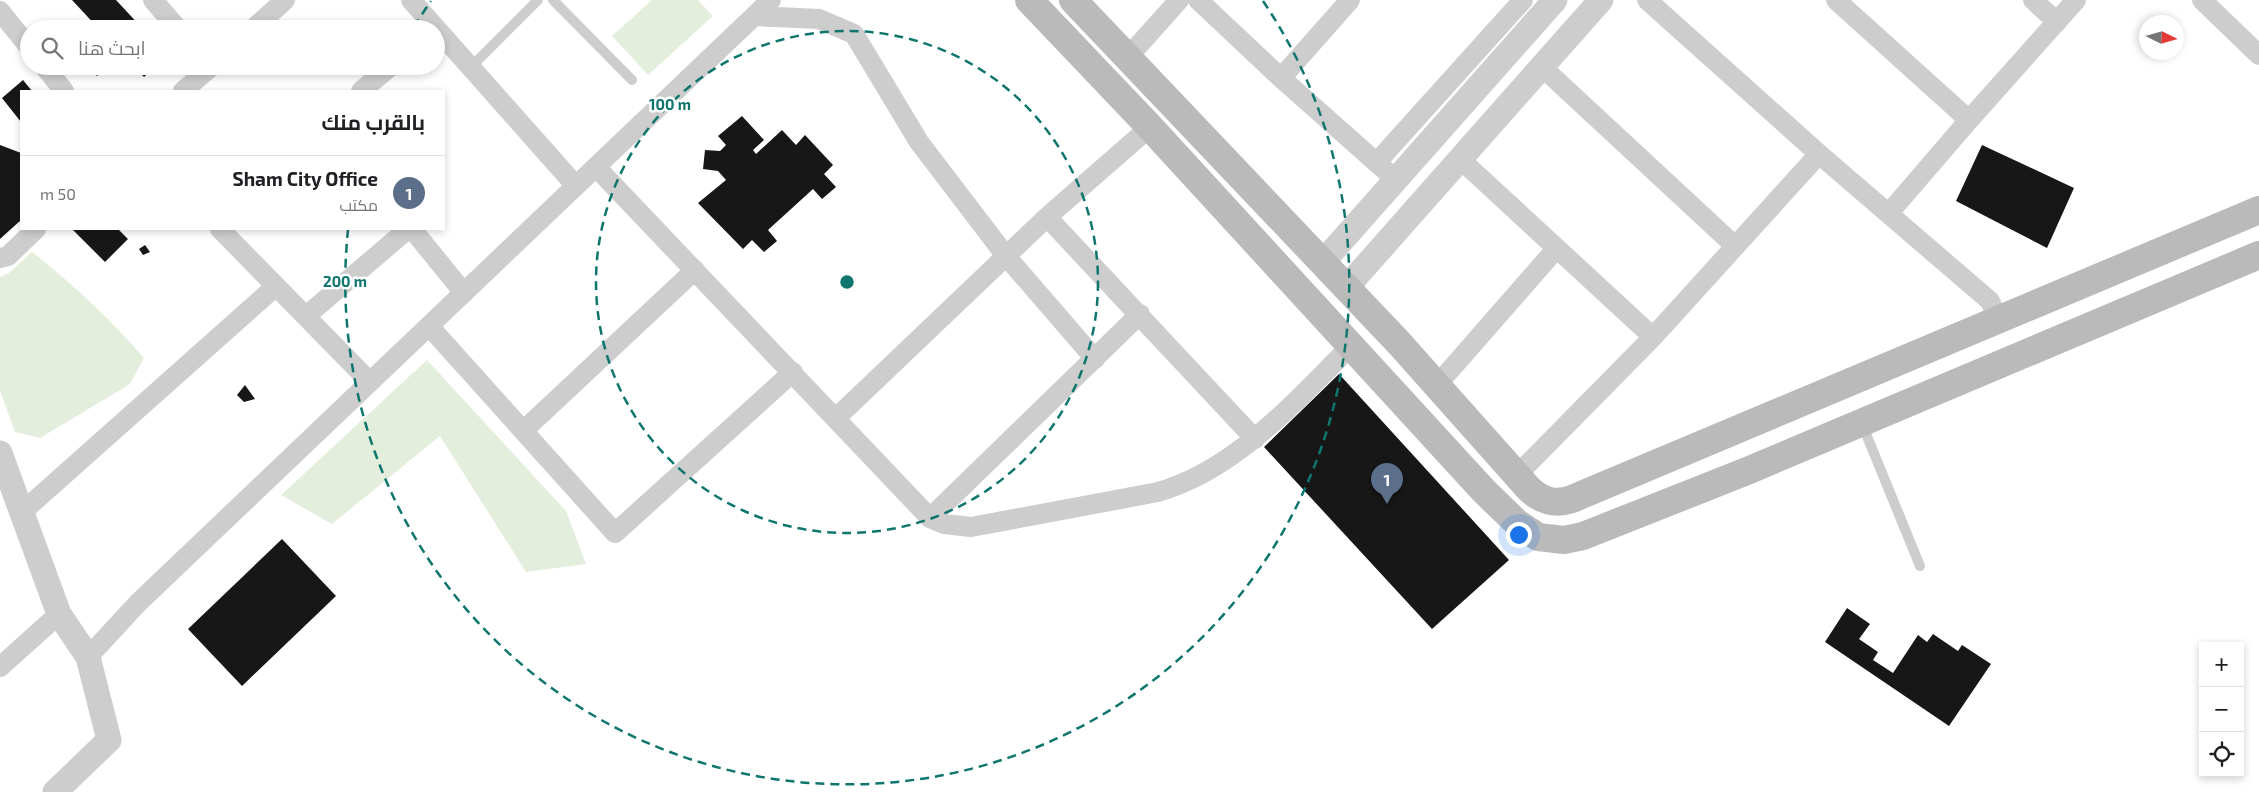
<!DOCTYPE html>
<html lang="ar">
<head>
<meta charset="utf-8">
<style>
  :root { --surface:#fff; --page:#f2f2f2; --text:#202124; --muted:#757577; --line:#e0e0e0; --accent:#f12b28 }
  body { margin:0; font-family:"Exo 2",Cairo,sans-serif; background:var(--page); color:var(--text); direction:rtl }
  .controls { position:absolute; right:15px; bottom:15px; display:grid; overflow:hidden; border-radius:0px; box-shadow:0 2px 8px #0003 }
  .controls button { width:45px; height:45px; display:grid; place-items:center; padding:0; border:0; border-bottom:1px solid var(--line); background:var(--surface); color:var(--text); font:25px sans-serif }
  .compass { position:absolute; left:2139px; top:15px; width:45px; height:45px; border-radius:50%; background:var(--surface); box-shadow:0 2px 8px #0003; rotate:95deg }
  .you { position:absolute; left:1518px; top:534px; width:18px; height:18px; margin:-12px; border:4px solid #fff; border-radius:50%; background:#1a73e8; box-shadow:0 0 0 8px #1a73e833 }
  .badge { display:grid; place-items:center; width:32px; height:32px; border-radius:50%; background:var(--accent); color:#fff; font-size:16px; font-weight:700 }
  .pin { position:absolute; translate:-50% -41px; filter:drop-shadow(0 1px 2px #0008) }
  .pin::after { content:''; position:absolute; top:26px; width:18px; height:15px; background:inherit; clip-path:polygon(0 0,100% 0,50% 100%) }
  .list { margin:0; padding:0; list-style:none }
  h2 { display:flex; justify-content:space-between; align-items:center; height:65px; margin:0; padding:0 20px; font-size:21px }
  h2 small { font-size:16px; font-weight:400; color:var(--muted) }
  .list li { display:grid; grid-template-columns:32px 1fr auto; gap:15px; align-items:center; box-sizing:border-box; height:75px; padding:0 20px; border-top:1px solid var(--line) }
  .list b { display:block; font-size:19px; white-space:nowrap }
  .list p { margin:0; font-size:16px; white-space:nowrap; color:var(--muted) }
  .list em { font-size:16px; font-style:normal; color:var(--muted) }
  .icon { flex:none; width:28px; height:28px; fill:none; stroke:currentColor; stroke-width:2; stroke-linecap:round; stroke-linejoin:round }
  .map { position:relative; flex:none; width:2259px; height:792px; overflow:hidden; direction:ltr }
  .search { position:absolute; background:var(--surface); box-shadow:0 2px 8px #0003; left:20px; top:20px; width:425px; height:55px; display:flex; align-items:center; gap:12px; box-sizing:border-box; padding:0 18px; border-radius:28px; color:var(--muted); font-size:19px }
  .panel { position:absolute; background:var(--surface); box-shadow:0 2px 8px #0003; left:20px; top:90px; width:425px; height:140px; border-radius:0px; direction:rtl }
  .map>svg:first-child { display:block }
  .green { fill:#e4eedd }
  .building { fill:#171717 }
  .lines { fill:none; stroke-linecap:round; stroke-linejoin:round }
  .service { stroke:#cdcdcd; stroke-width:10 }
  .minor { stroke:#cdcdcd; stroke-width:20 }
  .tertiary { stroke:#cdcdcd; stroke-width:25 }
  .secondary { stroke:#bababa; stroke-width:28 }
  .ring { fill:none; stroke:#0f766e; stroke-width:2.5; stroke-dasharray:9 6 }
  .centre { fill:#0f766e; stroke:#fff; stroke-width:2.5 }
  .ring-label { font-size:15px; text-anchor:middle; font-weight:bold; fill:#0f766e; stroke:#fff; stroke-width:5; stroke-linejoin:round; paint-order:stroke }
</style>
</head>
<body>
<div class="map">
<svg width="2259" height="792" viewBox="0 0 2259 792">
  <rect width="100%" height="100%" fill="#fff"/>
  <path class="green" d="M652,0h46l15,16 -65,59 -36,-39z
    M32,252c41,32 78,67 112,106l-14,26 -90,54 -25,-6 -15,-41v-114l9,-4z
    M427,360l139,151 20,53 -60,8 -86,-136 -108,88 -51,-29z"/>
  <path class="building" d="M72,0h44l27,29h-44z
    M88,66h19l-10,10z
    M134,66h21l-11,11z
    M23,80l9,11h-11v31l-19,-24z
    M742,116l22,24 -11,10 3,4 26,-24 14,15 9,-10 28,30 -9,9 12,13 -14,12 -9,-10 -45,41 9,11 -13,11 -12,-12 -9,9 -45,-46 28,-23 -8,-9 -15,-2 2,-19 15,1 6,-6 -8,-9z
    M0,145l21,8v67l-21,19z
    M1982,145l92,43 -27,60 -91,-47z
    M72,229h46l10,10 -23,23z
    M145,245l5,7 -7,3 -4,-6z
    M1339,374l170,186 -77,69 -168,-182z
    M245,385l10,14 -11,3 -7,-7z
    M282,539l54,57 -94,90 -54,-57z
    M1847,608l23,16 -11,15 19,13 -5,8 20,13 25,-38 9,7 6,-8 25,17 4,-6 29,19 -42,62 -124,-84z"/>
  <g class="lines">
    <path class="service" d="M553,0l79,80
      M471,67l67,-67
      M1862,424l58,142"/>
    <path class="minor" d="M153,0l25,29
      M411,0l165,186
      M1198,0l83,78 114,101
      M1647,0l172,154 171,147 8,18
      M1836,0l133,120 -80,93
      M2033,0l24,22
      M2202,0l57,55
      M0,11l29,36
      M754,16l65,3 35,15 65,108 87,114 89,103
      M253,29l32,-29
      M1128,57l51,-57
      M44,66l20,25
      M1541,66l194,180
      M1281,78l69,-78
      M183,91l29,-25
      M361,91l30,-25
      M1969,120l107,-120
      M1460,159l193,178
      M1377,162l146,-162
      M596,167l334,351 14,6 27,3 187,-35c79,-23 136,-90 193,-146
      M1047,217l208,222
      M220,229l150,153
      M412,229l52,64
      M0,258l8,-2 28,-27
      M306,316l102,-87
      M429,326l186,207 178,-161
      M1437,385l119,-136
      M836,418l211,-201 103,-90
      M523,431l172,-161
      M1517,475l136,-138 166,-183
      M21,513l255,-227
      M930,518l210,-204
      M88,657l50,-54 633,-603
      M0,667l59,-53"/>
    <path class="tertiary" d="M1322,263l233,-263
      M1346,288l255,-288
      M0,453l59,161 29,43 21,83 -54,52"/>
    <path class="secondary" d="M1029,0l121,127 334,364 33,32 21,14 26,3 19,-4 164,-65 512,-216
      M1073,0l326,343 130,146c13,12 26,16 43,10l687,-289"/>
  </g>
  <g class="ring">
    <circle cx="847" cy="282" r="251"/>
    <path d="M414 27A502 502 0 0 1 431 1M1263 1A502 502 0 1 1 348 230"/>
  </g>
  <circle cx="847" cy="282" r="8" class="centre"/>
  <g class="ring-label">
    <text x="670" y="110">100 m</text>
    <text x="345" y="287">200 m</text>
  </g>
</svg>
<div class="controls">
<button>+</button>
<button>−</button>
<button><svg class="icon" aria-label="locate" viewBox="0 0 24 24"><circle cx="12" cy="12" r="6"/><path d="M12 2v4M12 18v4M2 12h4M18 12h4"/></svg></button>
</div>
<svg class="compass" viewBox="-18 -18 36 36"><path d="M0-13l5 13h-10z" fill="#e53935"/><path d="M0 13l5-13h-10z" fill="#757577"/></svg>
<div class="you"></div>
<div class="pin badge" style="left:1387px;top:504px;background:#5c6f8a">1</div>
<div class="search"><svg class="icon" aria-label="search" viewBox="0 0 24 24"><circle cx="10" cy="10" r="6"/><path d="M15 15l6 6"/></svg>ابحث هنا</div>
<section class="panel">
<h2>بالقرب منك<small></small></h2>
<ul class="list">
<li><span class="badge" style="background:#5c6f8a">1</span><div><b>Sham City Office</b><p>مكتب</p></div><em>50 m</em></li>
</ul>
</section>
</div>
</body>
</html>
